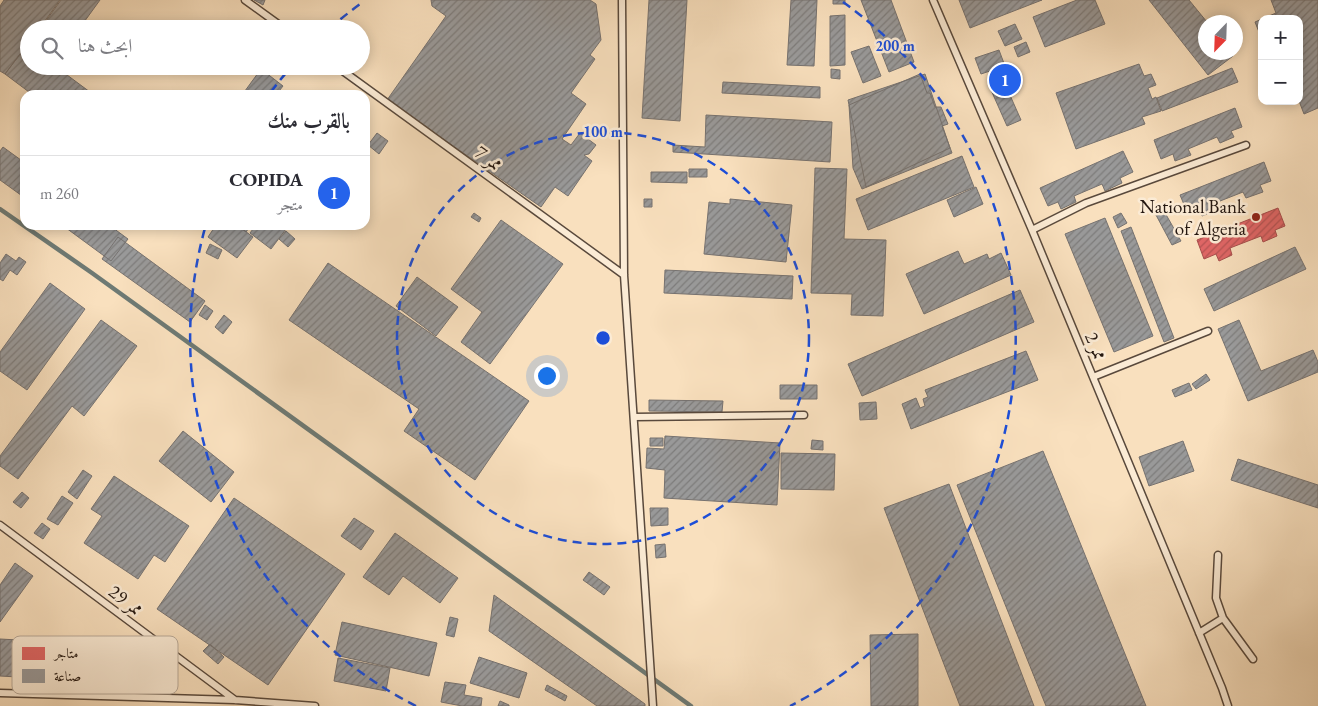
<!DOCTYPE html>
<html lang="ar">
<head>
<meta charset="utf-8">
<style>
  :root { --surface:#fff; --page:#f7f7f7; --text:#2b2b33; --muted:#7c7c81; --line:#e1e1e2; --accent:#2563eb }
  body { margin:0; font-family:"EB Garamond",Amiri,serif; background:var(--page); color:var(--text); direction:rtl }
  .controls { position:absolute; right:15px; top:15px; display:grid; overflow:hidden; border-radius:10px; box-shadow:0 2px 12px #0003 }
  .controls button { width:45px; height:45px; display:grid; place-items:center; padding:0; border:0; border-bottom:1px solid var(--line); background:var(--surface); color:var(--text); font:25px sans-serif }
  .compass { position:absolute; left:1198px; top:15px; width:45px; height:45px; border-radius:50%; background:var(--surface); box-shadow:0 2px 12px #0003; rotate:203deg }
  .you { position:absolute; left:546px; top:375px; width:18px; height:18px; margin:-12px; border:4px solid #fff; border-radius:50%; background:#1a73e8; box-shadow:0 0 0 8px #1a73e833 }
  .badge { display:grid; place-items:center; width:32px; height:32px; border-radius:50%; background:var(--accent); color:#fff; font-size:16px; font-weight:700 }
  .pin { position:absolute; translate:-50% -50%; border:2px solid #fff; box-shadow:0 1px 5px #0006 }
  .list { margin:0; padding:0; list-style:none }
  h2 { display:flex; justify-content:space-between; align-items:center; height:65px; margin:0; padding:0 20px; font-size:21px }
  h2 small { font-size:16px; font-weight:400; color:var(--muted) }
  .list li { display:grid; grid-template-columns:32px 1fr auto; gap:15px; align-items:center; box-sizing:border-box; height:75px; padding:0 20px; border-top:1px solid var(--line) }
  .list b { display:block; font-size:19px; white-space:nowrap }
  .list p { margin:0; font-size:16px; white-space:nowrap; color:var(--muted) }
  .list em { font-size:16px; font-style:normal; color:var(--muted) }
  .icon { flex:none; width:28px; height:28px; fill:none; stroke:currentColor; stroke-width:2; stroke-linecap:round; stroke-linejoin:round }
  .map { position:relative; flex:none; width:1318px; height:706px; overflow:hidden; direction:ltr }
  .search { position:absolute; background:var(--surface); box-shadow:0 2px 12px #0003; left:20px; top:20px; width:350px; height:55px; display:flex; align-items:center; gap:12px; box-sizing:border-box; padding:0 18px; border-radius:28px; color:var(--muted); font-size:19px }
  .panel { position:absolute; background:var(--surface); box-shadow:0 2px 12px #0003; left:20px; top:90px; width:350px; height:140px; border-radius:15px; direction:rtl }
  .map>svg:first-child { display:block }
  .shops { fill:url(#shops-hatch); stroke:#a84e4c }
  .industry { fill:url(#industry-hatch); stroke:#767270 }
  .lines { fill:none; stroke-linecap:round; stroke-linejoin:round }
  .stream { stroke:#6e7a74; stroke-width:4.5 }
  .lane-casing { stroke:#59493c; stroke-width:9 }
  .lane { stroke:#fbebd5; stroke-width:6 }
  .ring { fill:none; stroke:#1d4ed8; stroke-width:2.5; stroke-dasharray:9 6 }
  .poi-dot { fill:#8f2418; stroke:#fbebd5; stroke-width:2 }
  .labels { text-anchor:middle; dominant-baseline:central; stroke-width:5; stroke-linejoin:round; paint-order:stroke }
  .street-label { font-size:19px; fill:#241710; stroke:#fbebd5 }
  .poi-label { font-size:19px; fill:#241710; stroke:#fbebd5; text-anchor:end }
  .key { fill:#fbebd5; stroke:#baab9a; stroke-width:1 }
  .key-label { font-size:14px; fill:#241710 }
  .centre { fill:#1d4ed8; stroke:#fbebd5; stroke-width:2.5 }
  .ring-label { font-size:15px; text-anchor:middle; font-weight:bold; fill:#1d4ed8; stroke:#fbebd5; stroke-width:5; stroke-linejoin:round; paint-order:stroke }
</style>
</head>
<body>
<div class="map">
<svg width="1318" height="706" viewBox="0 0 1318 706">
  <defs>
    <pattern id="shops-hatch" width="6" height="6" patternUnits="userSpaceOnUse" patternTransform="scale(1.25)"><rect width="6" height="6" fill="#e06666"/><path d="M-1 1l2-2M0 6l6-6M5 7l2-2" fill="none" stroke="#b55353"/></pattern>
    <pattern id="industry-hatch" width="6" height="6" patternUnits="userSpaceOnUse" patternTransform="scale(1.25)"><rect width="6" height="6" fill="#999"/><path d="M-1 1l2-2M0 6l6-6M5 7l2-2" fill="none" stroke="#7d7c7b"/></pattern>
  </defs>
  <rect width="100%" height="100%" fill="#f9e0be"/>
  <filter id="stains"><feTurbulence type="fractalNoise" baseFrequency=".004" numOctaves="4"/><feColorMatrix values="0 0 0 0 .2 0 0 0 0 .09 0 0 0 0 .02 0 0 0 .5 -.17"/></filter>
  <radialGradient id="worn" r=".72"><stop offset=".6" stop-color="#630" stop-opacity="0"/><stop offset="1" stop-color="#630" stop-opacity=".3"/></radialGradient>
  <path class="shops" d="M1278,208l7,18 -10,4 2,6 -14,6 -2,-6 -31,12 2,7 -13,6 -3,-7 -12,5 -7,-19z"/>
  <path class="industry" d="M4,0h56l-21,29h-10v13l-24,32 -5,-3v-65z
    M61,0h39l-21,29h-39z
    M254,0h11l-2,5z
    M431,0h159l6,4 5,36 -11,15 5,4 -24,34 15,11 -24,35 9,6 9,-12 16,12 -7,9 -5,1 8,6 -24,35 -13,-9 -14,20 -154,-107 59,-84 -14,-10z
    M649,0h38l-7,121 -38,-3z
    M791,0h26l-3,66 -27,-1z
    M833,0h12v4h-12z
    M861,0h30l23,62 -25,10z
    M959,0h83l-72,28z
    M1077,0h18l10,24 -60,23 -12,-30z
    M1149,0h40l18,22h-1v30h25l2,4 -25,19z
    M1271,0h47v108l-14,6 -5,-13v-82h-37l14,-6z
    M845,15v50l-15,1v-50z
    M1262,19v12l-3,1 -4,-10z
    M1015,24l7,15 -17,7 -7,-15z
    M1026,42l4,10 -12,5 -4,-10z
    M27,45l2,2v19h26l39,29h-61l-28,-21z
    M869,46l12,30 -18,7 -12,-31z
    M999,50l6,16 -24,8 -6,-16z
    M1139,64l5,12 7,-2 5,11 -8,3 4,11 4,-2 5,14 -19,6 3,7 -69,25 -20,-56z
    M1232,68l6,14 -76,29 -5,-13z
    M261,69l22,17 -7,9h-34z
    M831,69l9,1v9l-9,-1z
    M920,74l7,19h3l5,14h6l7,17 -6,2 10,27 -90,36 -9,-21 -4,-63z
    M925,74l25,74 -84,39 -18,-87z
    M723,82l97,5v11l-98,-5z
    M1005,84l16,36 -14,6 -16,-36z
    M1235,108l7,19 -11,4 3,6 -14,6 -3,-6 -29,12 3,6 -16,6 -2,-7 -12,5 -7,-19z
    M706,115l126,7 -2,40 -157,-10v-7l32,2z
    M377,133l11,8 -9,13 -11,-9z
    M3,147l22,16v35l-25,-18v-29z
    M1123,151l10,21 -13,6 2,5 -17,8 -3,-7 -28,12 2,6 -15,7 -3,-7 -10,4 -8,-18z
    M962,156l12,31 -106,43 -12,-31z
    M1264,162l7,19 -11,4 3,7 -17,6 -3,-6 -28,11 2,7 -15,6 -3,-7 -11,5 -8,-19z
    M815,168l32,1 -3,70 42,1 -3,76 -32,-1 1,-21 -41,-1z
    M689,169h18v8h-18z
    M651,172h36v11l-36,-1z
    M976,187l7,17 -29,13 -7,-17z
    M644,199h8v8h-8z
    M730,199l62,6 -6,57 -82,-8 5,-52 21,2z
    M1164,211l17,30 -9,4 -16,-30z
    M474,213l7,5 -2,4 -8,-5z
    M1121,213l6,10 -9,5 -5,-11z
    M1105,218l48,118 -39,16 -49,-118z
    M501,220l62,44 -73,100 -29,-22 21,-30 -31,-23z
    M62,225h47l19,14 -17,22z
    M216,225h21l16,12 -16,21 -29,-21z
    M237,225h14l-5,7z
    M256,225h33l-18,24 -21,-16z
    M1131,227l43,111 -10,4 -43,-111z
    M286,231l9,8 -7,8 -9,-8z
    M118,237l87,64 -15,21 -88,-63z
    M210,244l12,6 -4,9 -12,-6z
    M1295,247l11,22 -92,42 -10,-22z
    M958,251l6,13 23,-10 2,5 12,-6 10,22 -87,39 -18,-40z
    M6,254l10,7 3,-4 7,5 -9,13 -7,-5 -7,11 -3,-2v-16z
    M328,263l201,138 -54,79 -71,-49 15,-22 -130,-89z
    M665,270l128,6 -1,23 -128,-6z
    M417,277l41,30 -22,29 -40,-30z
    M50,283l35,26 -58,81 -27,-19v-19z
    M1020,290l14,32 -172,74 -14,-32z
    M205,305l8,6 -6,9 -8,-5z
    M224,315l8,7 -9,12 -8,-7z
    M101,320l36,26 -53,70 -12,-10 -54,73 -18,-13v-10z
    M1239,320l22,51 52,-21 5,12v10l-70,29 -30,-72z
    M1026,351l12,29 -127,49 -9,-25 14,-6 4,10 5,-2 -2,-7 5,-2 -3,-7z
    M1206,374l4,6 -14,9 -4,-5z
    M1189,383l3,7 -17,7 -3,-7z
    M780,385h37v14h-37z
    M649,400l74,1 -1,11 -73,-1z
    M876,402l1,17 -17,1 -1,-17z
    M183,431l51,41 -23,30 -52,-41z
    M665,436l115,7 -3,62 -113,-7 1,-28 -19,-2 1,-20 17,1z
    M650,438h13v8h-13z
    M812,440l11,1v9l-12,-1z
    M1183,441l11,30 -45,15 -10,-29z
    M1043,451l103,255h-100l-89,-221z
    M781,453l54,1 -1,36 -53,-1z
    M1238,459l80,26v23l-87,-28z
    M83,470l9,6 -15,23 -9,-7z
    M114,476l75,50 -24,36 -11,-7 -16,24 -54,-36 18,-27 -11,-7z
    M949,484l85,222h-74l-76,-198z
    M22,492l7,6 -8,10 -8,-6z
    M62,496l11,7 -15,22 -11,-6z
    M234,498l111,76 -77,111 -111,-76z
    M650,508h18v17l-17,1z
    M354,518l20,13 -13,19 -20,-14z
    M42,523l8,6 -7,10 -9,-6z
    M395,533l63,45 -18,25 -37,-27 -14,19 -26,-18z
    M665,544l1,13 -10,1 -1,-13z
    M15,563l18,13 -33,46v-37z
    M589,572l21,15 -6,8 -21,-15z
    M494,595l151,109v2h-48l-108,-75z
    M450,617l8,2 -4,18 -8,-2z
    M342,622l95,21 -8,33 -94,-21z
    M918,634v72h-47l-1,-71z
    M0,639l126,7 -2,37 -124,-7z
    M210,644l14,13 -6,7 -15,-13z
    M479,657l48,16 -8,25 -49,-15z
    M338,658l52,10 -4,23 -52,-10z
    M445,682l21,3 -2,10 18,3 -1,8h-19l-21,-4z
    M547,685l20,11 -2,5 -20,-11z
    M500,701l9,4v1h-11z"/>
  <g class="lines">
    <path class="stream" d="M0,209l92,64 599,433"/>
    <defs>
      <path id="lane" d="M245,0l40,29
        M622,0l2,275 29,431
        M933,0l99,230 190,458 6,18
        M336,66l288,209
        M1032,230l54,-27 160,-58
        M1093,377l115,-46
        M634,417l170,-2
        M0,525l235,175
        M1218,555l-2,43 7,20 30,41
        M1199,633l24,-15
        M0,693l235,7 80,6"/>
    </defs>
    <use href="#lane" class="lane-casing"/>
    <use href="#lane" class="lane"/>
  </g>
  <g class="ring">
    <circle cx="603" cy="338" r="206"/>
    <path d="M416 706A413 413 0 0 1 205 228M271 92A413 413 0 0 1 291 67M329 29A413 413 0 0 1 363 2M843 2A413 413 0 0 1 790 706"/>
  </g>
  <circle class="poi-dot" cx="1256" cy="217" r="5"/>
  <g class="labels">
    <g class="street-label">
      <text transform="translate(489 158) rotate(36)">ممر 7</text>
      <text transform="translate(1096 346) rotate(67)">ممر 2</text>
      <text transform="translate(126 600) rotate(37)">ممر 29</text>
    </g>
    <g class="poi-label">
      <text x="1246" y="206">National Bank<tspan x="1246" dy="22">of Algeria</tspan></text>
    </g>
  </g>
  <rect x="12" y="636" width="166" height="58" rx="8" class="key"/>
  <rect x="22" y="647" width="23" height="13" fill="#e06666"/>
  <rect x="22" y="669" width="23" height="14" fill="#999"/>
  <g class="key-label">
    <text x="54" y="658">متاجر</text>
    <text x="54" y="681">صناعة</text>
  </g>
  <circle cx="603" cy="338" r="8" class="centre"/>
  <g class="ring-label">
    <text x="895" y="51">200 m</text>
    <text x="603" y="137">100 m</text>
  </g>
  <rect width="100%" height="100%" filter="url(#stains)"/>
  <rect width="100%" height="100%" fill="url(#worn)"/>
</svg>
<div class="controls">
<button>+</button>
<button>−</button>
</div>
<svg class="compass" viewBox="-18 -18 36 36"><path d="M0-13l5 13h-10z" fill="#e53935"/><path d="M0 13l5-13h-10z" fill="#7c7c81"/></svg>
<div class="you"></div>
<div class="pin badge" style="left:1005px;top:80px">1</div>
<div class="search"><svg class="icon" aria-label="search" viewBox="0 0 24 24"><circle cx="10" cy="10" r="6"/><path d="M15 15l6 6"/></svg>ابحث هنا</div>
<section class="panel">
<h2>بالقرب منك<small></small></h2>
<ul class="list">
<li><span class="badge">1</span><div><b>COPIDA</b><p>متجر</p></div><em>260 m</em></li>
</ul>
</section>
</div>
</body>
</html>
